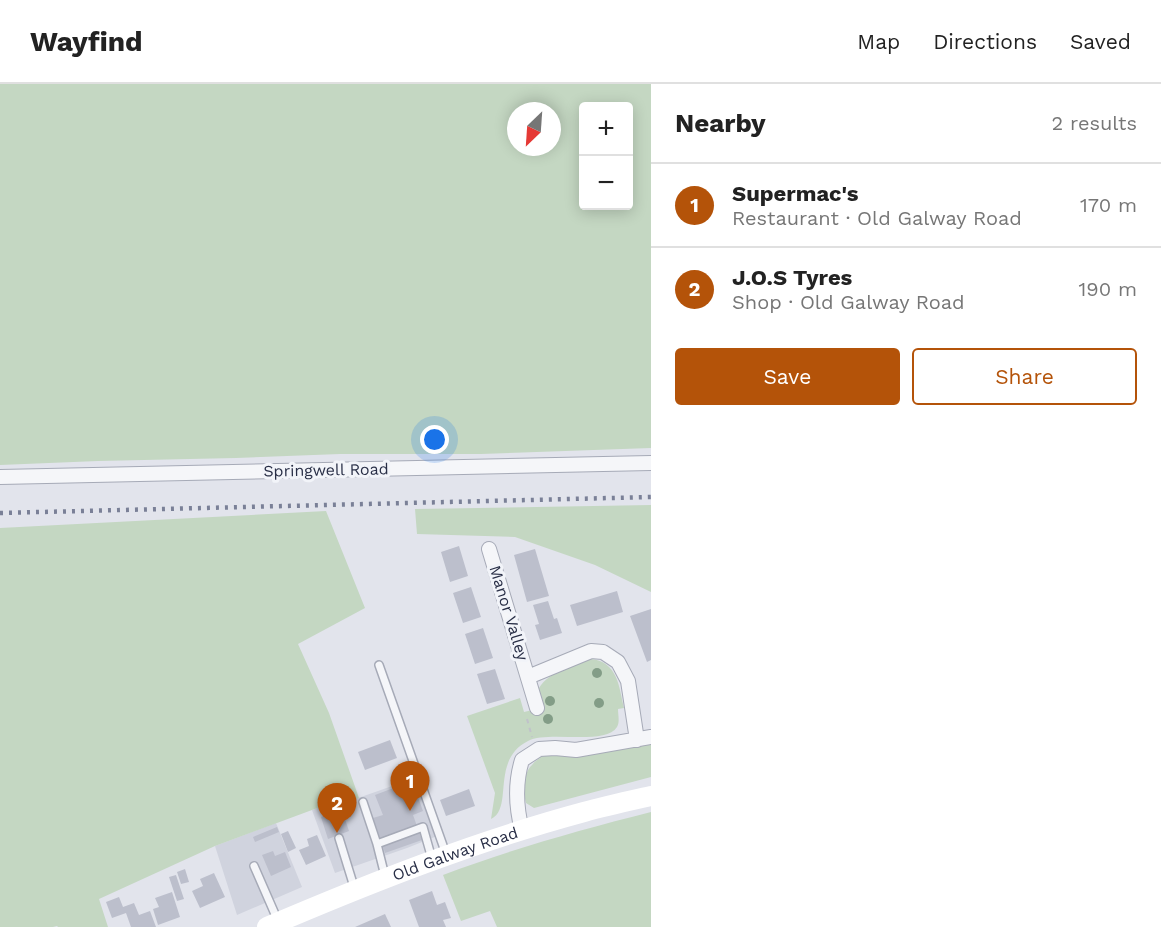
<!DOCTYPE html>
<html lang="en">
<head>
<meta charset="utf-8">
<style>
  :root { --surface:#fff; --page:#f6f6f6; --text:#222; --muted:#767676; --line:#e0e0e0; --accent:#b45309 }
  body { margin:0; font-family:"Work Sans",sans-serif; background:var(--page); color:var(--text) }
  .controls { position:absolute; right:18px; top:18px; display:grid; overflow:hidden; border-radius:6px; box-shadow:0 3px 15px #0003 }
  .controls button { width:54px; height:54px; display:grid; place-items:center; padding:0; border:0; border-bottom:2px solid var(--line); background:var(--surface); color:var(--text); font:30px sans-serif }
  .compass { position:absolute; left:507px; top:18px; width:54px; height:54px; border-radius:50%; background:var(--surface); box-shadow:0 3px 15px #0003; rotate:205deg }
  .you { position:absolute; left:435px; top:356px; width:21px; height:21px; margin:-15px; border:4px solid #fff; border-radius:50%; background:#1a73e8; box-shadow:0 0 0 9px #1a73e833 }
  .badge { display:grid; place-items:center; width:39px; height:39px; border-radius:50%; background:var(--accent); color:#fff; font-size:20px; font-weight:700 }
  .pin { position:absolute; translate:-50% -50px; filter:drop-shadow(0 2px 3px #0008) }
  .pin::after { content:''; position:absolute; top:32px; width:21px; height:18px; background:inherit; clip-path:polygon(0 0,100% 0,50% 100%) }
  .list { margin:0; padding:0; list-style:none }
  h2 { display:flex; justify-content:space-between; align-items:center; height:78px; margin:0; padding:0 24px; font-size:26px }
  h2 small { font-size:20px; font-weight:400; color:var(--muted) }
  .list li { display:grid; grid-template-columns:39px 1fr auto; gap:18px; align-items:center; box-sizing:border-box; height:84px; padding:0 24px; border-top:2px solid var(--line) }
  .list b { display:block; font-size:22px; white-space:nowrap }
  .list p { margin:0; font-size:20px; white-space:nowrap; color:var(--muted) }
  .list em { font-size:20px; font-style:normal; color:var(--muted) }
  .actions { display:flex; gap:12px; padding:18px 24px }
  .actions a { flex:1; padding:14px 0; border:2px solid var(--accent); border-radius:6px; text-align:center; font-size:21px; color:var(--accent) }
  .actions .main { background:var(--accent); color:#fff }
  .map { position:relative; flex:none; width:651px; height:843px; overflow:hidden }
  header { display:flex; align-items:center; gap:36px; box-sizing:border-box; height:84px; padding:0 30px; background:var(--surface); border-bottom:2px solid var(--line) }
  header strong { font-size:28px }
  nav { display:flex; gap:33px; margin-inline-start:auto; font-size:21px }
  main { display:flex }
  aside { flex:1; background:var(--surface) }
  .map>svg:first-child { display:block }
  .built { fill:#d0d3de }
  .green { fill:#c4d7c2; fill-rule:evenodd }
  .building { fill:#bcbfcc }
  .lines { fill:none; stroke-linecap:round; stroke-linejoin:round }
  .service-casing { stroke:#a6aab7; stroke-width:10 }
  .minor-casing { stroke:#a6aab7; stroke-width:16 }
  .path { stroke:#c0c2ca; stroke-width:2; stroke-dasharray:4.5 4.5; stroke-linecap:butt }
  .service { stroke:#f5f6f9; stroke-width:7 }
  .minor { stroke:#f5f6f9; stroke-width:14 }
  .secondary { stroke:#fff; stroke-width:20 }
  .rail { stroke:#7a8097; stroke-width:4.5; stroke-dasharray:3 6; stroke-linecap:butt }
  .tree { fill:#839d87 }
  .labels { text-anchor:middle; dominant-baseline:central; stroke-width:6; stroke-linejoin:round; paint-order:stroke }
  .street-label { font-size:16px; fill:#282e46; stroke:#f2f4f9 }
</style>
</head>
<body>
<header>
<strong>Wayfind</strong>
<nav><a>Map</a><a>Directions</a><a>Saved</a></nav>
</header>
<main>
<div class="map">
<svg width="651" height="843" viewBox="0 0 651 843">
  <rect width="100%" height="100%" fill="#e2e4ec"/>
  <path class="built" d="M415,694l22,58 -30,12 -72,25 -23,-63 27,-10 2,4z
    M276,739l26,64 -65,28 -22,-69z"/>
  <path class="green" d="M0,0h651v364l-170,6h-141l-104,4 -138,3 -98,4zM584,22h44v100h-44zM516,27h36v36h-36z
    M651,421v87l-56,-27 -80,-28 -98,-3 -2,-25z
    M326,427l39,97 -67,36 31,69 30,85 -19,6 -1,-4 -124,46 -116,53 9,28h-50l-1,-1 -4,1h-53v-399z
    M591,575c27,3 28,28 33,49l-6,1c0,6 2,13 -1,18 -12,19 -69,3 -89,14 -38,19 -14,67 -37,78l4,-26 -28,-77 53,-18 4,14 17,-4 -2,-20c11,-17 34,-23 52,-29z
    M651,659v34l-117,31 -8,-5c-3,-11 -3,-30 6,-38 2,-3 5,-5 8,-7l-1,-2h36l22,-2z
    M651,728v115h-154l-7,-16 -29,10 -18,-46c69,-26 137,-45 208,-63z"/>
  <path class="building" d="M459,462l9,30 -18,6 -9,-30z
    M535,465l14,47 -22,6 -13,-47z
    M471,503l10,30 -18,6 -10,-30z
    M617,507l6,21 -46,14 -7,-21z
    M548,517l6,18 3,-1 5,15 -22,7 -5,-15 4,-1 -6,-19z
    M651,525v51l-4,2 -17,-46z
    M483,544l10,30 -18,6 -10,-30z
    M495,585l10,30 -18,5 -10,-30z
    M390,656l7,18 -32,12 -7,-18z
    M412,697l11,30 -10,4 9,25 -37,13 -12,-35 10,-3 -8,-20z
    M469,705l6,17 -29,10 -6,-16z
    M342,726l7,21 -21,8 -7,-22z
    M277,743l2,5 -24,10 -2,-5z
    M288,747l8,17 -8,4 -7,-18z
    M317,751l9,21 -20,9 -7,-15 10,-4 -2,-7z
    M273,767l2,5 10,-4 6,15 -20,9 -9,-21z
    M185,785l4,13 -8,2 -4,-12z
    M214,789l11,24 -25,11 -8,-17 11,-5 -3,-7z
    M176,791l8,24 -7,2 -8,-24z
    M432,807l5,14 8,-3 6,16 -8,2 3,7h-27l-10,-27z
    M172,808l8,25 -22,8 -5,-16 6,-2 -4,-9z
    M119,813l4,10 11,-4 5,12 11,-4 6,16h-25l-5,-14 -14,5 -6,-16z
    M385,830l6,13h-36z"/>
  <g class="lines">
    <defs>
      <path id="service" d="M379,581l67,189
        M363,718l14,42
        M339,754l16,52
        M254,782l24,55
        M385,792l-8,-32 46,-17 9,32"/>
      <path id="minor" d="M0,393l651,-14
        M489,465l48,159
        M528,593l63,-26 12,1 15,10 10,19 9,59
        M522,746c-6,-23 -7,-47 0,-70l17,-11 16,-1 21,2 75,-13"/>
    </defs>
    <use href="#service" class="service-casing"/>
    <use href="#minor" class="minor-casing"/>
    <path class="path" d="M527,635l5,18"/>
    <use href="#service" class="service"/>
    <use href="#minor" class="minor"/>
    <path class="secondary" id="s1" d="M267,843c103,-44 209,-86 317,-115 22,-6 45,-11 67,-16"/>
    <path class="rail" d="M0,429l651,-16"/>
  </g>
  <g class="tree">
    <circle cx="597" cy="589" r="5"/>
    <circle cx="550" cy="617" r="5"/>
    <circle cx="599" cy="619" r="5"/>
    <circle cx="548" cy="635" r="5"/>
  </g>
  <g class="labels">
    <g class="street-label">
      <text transform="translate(326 386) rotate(-1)">Springwell Road</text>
      <text transform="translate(509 529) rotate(73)">Manor Valley</text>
      <text stroke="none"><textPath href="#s1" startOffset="202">Old Galway Road</textPath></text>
    </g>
  </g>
</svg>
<div class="controls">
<button>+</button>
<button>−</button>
</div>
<svg class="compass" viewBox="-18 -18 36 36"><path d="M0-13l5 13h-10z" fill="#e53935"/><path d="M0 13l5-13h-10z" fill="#767676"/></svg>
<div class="you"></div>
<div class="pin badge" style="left:410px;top:727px">1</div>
<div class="pin badge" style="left:337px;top:749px">2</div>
</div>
<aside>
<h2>Nearby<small>2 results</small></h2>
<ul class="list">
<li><span class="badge">1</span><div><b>Supermac's</b><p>Restaurant · Old Galway Road</p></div><em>170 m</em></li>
<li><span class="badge">2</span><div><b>J.O.S Tyres</b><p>Shop · Old Galway Road</p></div><em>190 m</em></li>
</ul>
<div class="actions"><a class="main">Save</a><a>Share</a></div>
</aside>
</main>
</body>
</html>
